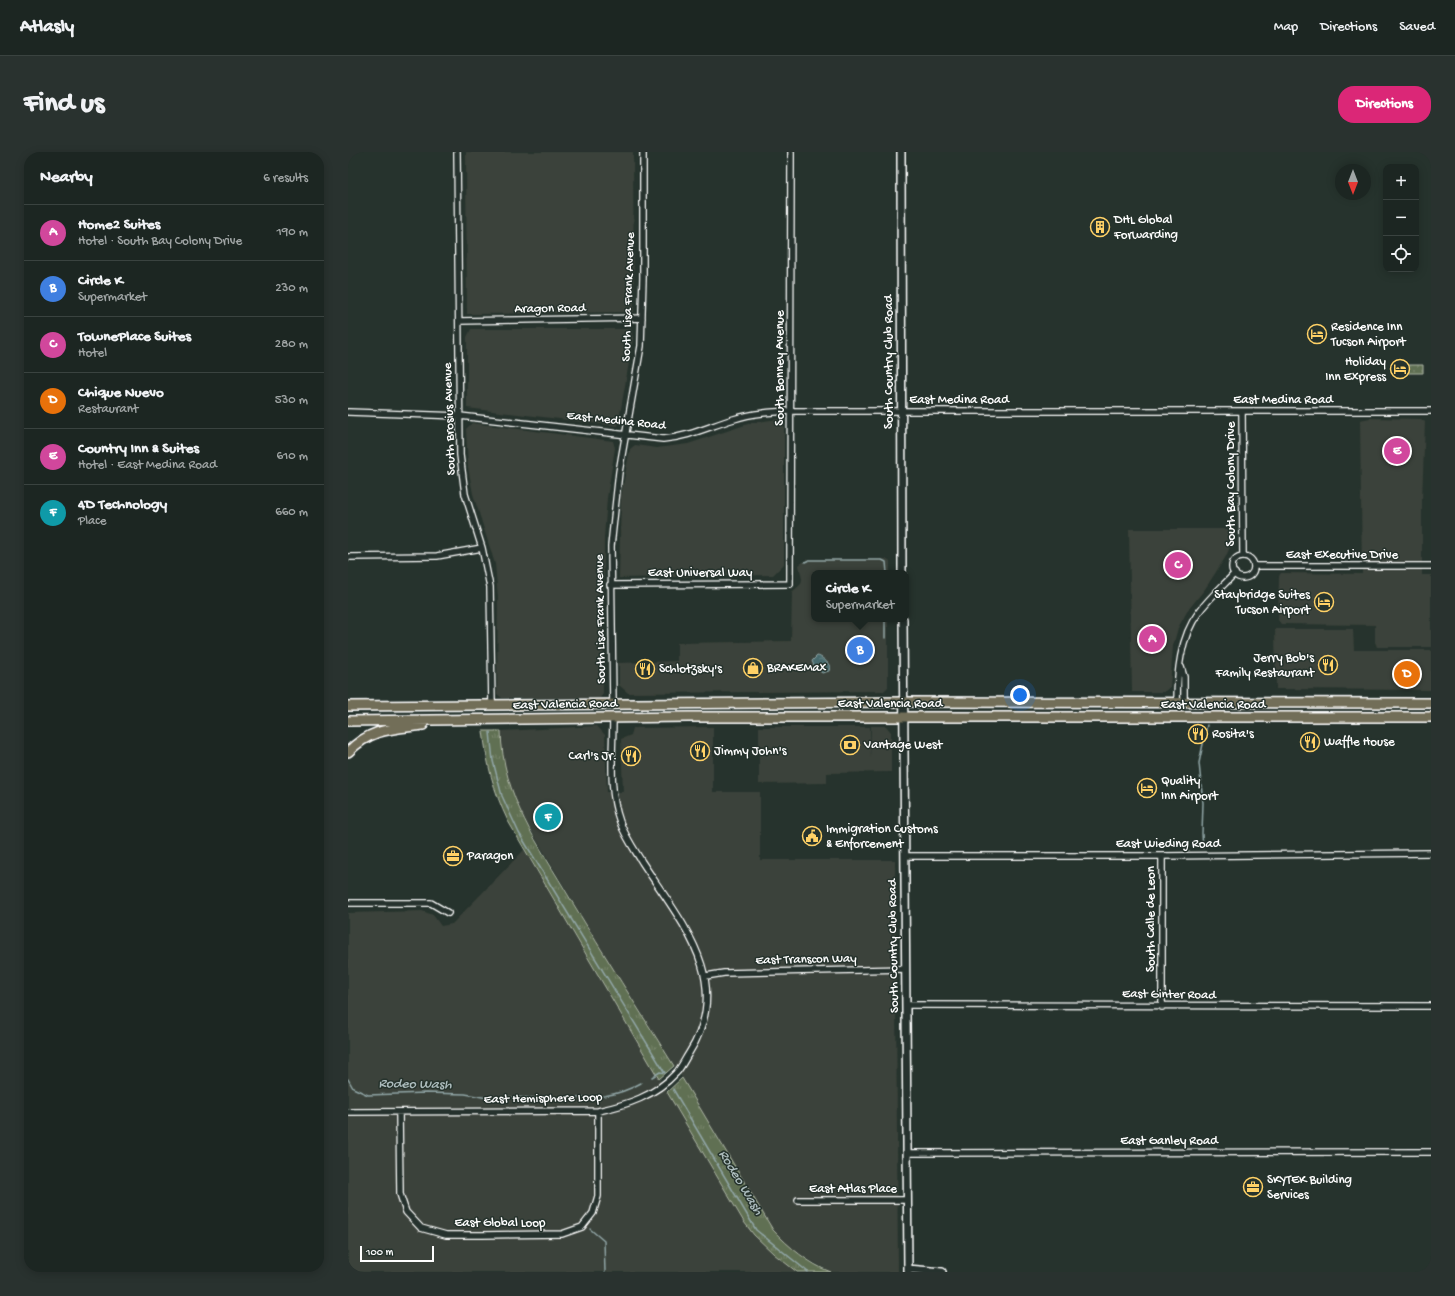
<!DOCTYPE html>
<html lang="en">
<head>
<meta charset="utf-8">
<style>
  :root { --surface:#1c2622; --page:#29322f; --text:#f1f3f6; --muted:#a0a5a5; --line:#3a4340; --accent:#db2777 }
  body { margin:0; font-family:"Gochi Hand",sans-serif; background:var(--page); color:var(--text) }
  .controls { position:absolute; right:12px; top:12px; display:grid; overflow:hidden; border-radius:8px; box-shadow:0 2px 10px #0003 }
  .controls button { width:36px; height:36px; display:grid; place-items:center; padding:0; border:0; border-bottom:1px solid var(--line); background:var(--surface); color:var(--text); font:20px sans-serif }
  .compass { position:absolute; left:987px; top:12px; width:36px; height:36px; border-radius:50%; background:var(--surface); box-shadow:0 2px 10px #0003; rotate:180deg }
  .scale { position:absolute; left:12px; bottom:10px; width:74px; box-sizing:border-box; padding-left:4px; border:2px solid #fff; border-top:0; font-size:11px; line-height:14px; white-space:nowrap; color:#fff; -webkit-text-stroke:3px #26332d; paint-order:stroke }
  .you { position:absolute; left:672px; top:543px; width:14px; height:14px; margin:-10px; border:3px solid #fff; border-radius:50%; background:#1a73e8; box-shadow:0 0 0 6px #1a73e833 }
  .badge { display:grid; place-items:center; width:26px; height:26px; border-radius:50%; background:var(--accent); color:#fff; font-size:13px; font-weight:700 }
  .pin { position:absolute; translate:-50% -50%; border:2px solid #fff; box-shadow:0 1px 4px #0006 }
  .popup { position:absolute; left:463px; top:418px; width:98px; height:52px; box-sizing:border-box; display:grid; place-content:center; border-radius:8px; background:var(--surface); filter:drop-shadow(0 1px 3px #0005); font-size:13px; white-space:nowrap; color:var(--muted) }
  .popup b { font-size:15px; color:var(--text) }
  .popup::after { content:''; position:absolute; left:50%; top:100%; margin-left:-8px; border:8px solid transparent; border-top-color:var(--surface) }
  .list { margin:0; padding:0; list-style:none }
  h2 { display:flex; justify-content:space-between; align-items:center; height:52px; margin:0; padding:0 16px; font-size:17px }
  h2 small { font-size:13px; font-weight:400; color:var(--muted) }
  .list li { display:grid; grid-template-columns:26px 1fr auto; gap:12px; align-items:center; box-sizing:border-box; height:56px; padding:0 16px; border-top:1px solid var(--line) }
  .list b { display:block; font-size:15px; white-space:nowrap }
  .list p { margin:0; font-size:13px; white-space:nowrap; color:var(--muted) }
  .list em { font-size:13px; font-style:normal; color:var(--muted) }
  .icon { flex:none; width:22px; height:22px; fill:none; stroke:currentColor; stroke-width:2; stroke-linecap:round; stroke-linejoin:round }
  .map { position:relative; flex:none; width:1083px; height:1120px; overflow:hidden; border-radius:16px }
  header { display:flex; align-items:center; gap:24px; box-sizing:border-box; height:56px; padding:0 20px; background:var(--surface); border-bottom:1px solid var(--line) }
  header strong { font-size:19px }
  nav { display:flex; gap:22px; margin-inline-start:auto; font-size:14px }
  .intro { display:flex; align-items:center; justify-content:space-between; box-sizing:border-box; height:96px; padding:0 24px }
  h1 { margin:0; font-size:28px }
  .button { padding:10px 18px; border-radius:16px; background:var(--accent); color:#fff; font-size:14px; font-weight:700 }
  main { display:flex; gap:24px; padding:0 24px }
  aside { flex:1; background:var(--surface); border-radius:16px; box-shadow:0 2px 10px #0003 }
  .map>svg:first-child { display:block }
  .built { fill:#3b423a }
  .grass { fill:url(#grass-dots); stroke:#b0b8a8 }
  .park { fill:url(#park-tufts); stroke:#b0b8a8 }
  .water { fill:url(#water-ripples); stroke:#91a6a7 }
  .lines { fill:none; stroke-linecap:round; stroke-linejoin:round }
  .stream { stroke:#91a6a7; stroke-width:1.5 }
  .minor-casing { stroke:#fff; stroke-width:8 }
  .tertiary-casing { stroke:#fff; stroke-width:10 }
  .primary-casing { stroke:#fff; stroke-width:12 }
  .minor { stroke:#26332d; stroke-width:5.5 }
  .tertiary { stroke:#26332d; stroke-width:7 }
  .primary { stroke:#726e59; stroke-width:9 }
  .labels { text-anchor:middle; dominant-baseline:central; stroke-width:3; stroke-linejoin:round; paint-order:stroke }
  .poi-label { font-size:13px; fill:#fff; stroke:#26332d; text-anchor:start }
  .street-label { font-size:13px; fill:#fff; stroke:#26332d }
  .water-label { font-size:14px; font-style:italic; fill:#acbcbd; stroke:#26332d }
</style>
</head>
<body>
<header>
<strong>Atlasly</strong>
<nav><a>Map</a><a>Directions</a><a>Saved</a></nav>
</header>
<div class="intro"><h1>Find us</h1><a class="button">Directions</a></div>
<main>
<aside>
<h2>Nearby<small>6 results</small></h2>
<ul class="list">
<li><span class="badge" style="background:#d1479c">A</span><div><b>Home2 Suites</b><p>Hotel · South Bay Colony Drive</p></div><em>190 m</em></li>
<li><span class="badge" style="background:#3f7fe0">B</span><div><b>Circle K</b><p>Supermarket</p></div><em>230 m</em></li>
<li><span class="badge" style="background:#d1479c">C</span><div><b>TownePlace Suites</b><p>Hotel</p></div><em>280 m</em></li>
<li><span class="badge" style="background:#e8710a">D</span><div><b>Chique Nuevo</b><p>Restaurant</p></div><em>530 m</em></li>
<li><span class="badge" style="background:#d1479c">E</span><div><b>Country Inn &amp; Suites</b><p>Hotel · East Medina Road</p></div><em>610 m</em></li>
<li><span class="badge" style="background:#0f9aa8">F</span><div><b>4D Technology</b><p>Place</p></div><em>660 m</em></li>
</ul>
</aside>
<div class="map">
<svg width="1083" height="1120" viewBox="0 0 1083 1120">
  <defs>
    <pattern id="grass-dots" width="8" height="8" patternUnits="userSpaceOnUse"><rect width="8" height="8" fill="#607052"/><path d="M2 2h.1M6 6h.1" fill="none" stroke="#78856c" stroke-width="1.8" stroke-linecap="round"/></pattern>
    <pattern id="park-tufts" width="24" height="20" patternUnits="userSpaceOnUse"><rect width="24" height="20" fill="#607052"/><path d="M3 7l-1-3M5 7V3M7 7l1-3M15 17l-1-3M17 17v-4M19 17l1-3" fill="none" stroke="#78856c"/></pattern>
    <pattern id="water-ripples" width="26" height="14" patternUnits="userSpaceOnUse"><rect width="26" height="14" fill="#476a6d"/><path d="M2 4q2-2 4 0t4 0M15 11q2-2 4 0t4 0" fill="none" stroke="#638083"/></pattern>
  </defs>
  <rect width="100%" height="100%" fill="#26332d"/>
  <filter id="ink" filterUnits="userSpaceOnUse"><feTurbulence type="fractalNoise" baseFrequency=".025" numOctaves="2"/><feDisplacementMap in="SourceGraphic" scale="8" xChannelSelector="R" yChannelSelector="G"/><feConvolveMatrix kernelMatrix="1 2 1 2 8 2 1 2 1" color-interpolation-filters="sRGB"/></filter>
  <g filter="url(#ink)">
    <path class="built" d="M118,0h167l1,160 -167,2z
      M123,177h160l2,10 -15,87 -151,-18v-71z
      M1022,266l51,1 4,3 -3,78v75h9v72h-54l-2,-5v-17l-94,-1 -3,-4 1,-44 2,-3 81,1 -2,-154z
      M430,267l6,6v139l-11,11 -154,3 2,-82 9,-47 5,-4 22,3 31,-4 63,-21z
      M124,271l141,18 2,7 -8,50 -3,40 -1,156 -3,4h-98l-5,-4 1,-97 -3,-33 -22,-70 -5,-27 -2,-38z
      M781,377h105v10l-9,19 -20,31 -17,21 -10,18 -5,18 -3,41 -6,5h-32z
      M459,407h79l4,3v11h-76v46h74v68l-4,4 -256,2 -9,-8v-22l58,-2v-18l114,-2 1,-49 9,-8 1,-5 -3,-14z
      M927,477h78l1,21h77v40l-155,-1z
      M249,574l8,9 2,57h16l-2,-53 10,-4 2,-7 80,-1v65h47v68h135l3,412h-67l-27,-15 -18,-13 -13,-14 -91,-152 -87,-139 -80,-136 -14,-49v-23z
      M523,574h15l5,6v40l-64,1v10l-68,1v-57h111l1,32z
      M176,698l220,372 30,32 23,18h-449v-359l74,-2 11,4 8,11 11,-2z"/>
    <path class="grass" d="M1053,213h22v8h-21z"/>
    <path class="park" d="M135,579h18c1,65 38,114 70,169 33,55 68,110 103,166l-15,13 -151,-258c-15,-31 -21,-57 -25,-90z
      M334,926l91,152c16,17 36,34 58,42h-34l-23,-18 -20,-19 -10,-13 -77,-130z"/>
    <path class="water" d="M469,504c4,0 12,7 13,11l-1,4 -7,2 -8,-7 -2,-5z"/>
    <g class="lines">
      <path class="stream" d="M457,410l4,-2h73l4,2 1,11
        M537,467v19
        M142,580l3,29 9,35 17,37 146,240
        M855,696l-1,-14 1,-31 -4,-40 8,-38
        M304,925l8,-5 5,1
        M0,927l5,9 15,7 58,-2 39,1 23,4
        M325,937l83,141 52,42
        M148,945l52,1
        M215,946c29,0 52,0 78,-15
        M242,1077l14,12 1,31"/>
      <defs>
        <path id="minor" d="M109,0l3,303 5,39 17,54 8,39 2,118
          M111,169l183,-3
          M894,259l1,145
          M0,260l112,4 203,23c26,-2 47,-13 71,-20 19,-6 38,-7 57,-8h640
          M884 415a11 11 0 1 1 22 0a11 11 0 1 1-22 0Z
          M0,405l89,-1 45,-8
          M906,414h177
          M262,433l180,-1 1,-432
          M833,515l3,10v27
          M265,552l-2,-158 8,-74 22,-126 2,-68v-126
          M829,552c0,-31 3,-67 22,-92 10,-14 24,-26 36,-39
          M557,704h257l269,-3
          M814,704v151
          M0,751h83l17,10
          M358,824l18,-3 182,-4
          M559,853l524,1
          M0,960l250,-1c29,-6 57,-15 78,-38 5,-5 9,-14 13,-20 46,-72 -8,-131 -47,-191 -8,-13 -17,-26 -22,-40 -12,-32 -7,-71 -7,-105
          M51,960l1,82 6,18 15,16 25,7h36l80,-1 20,-7 11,-14 5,-17v-85
          M559,1001l524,-1
          M450,1048h109"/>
        <path id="tertiary" d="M553,0l1,421
          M555,467l5,653
          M560,1117l34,3"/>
        <path id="primary" d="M0,554l555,-4 528,1
          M0,569l340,-4h743
          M0,600c23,-24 44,-23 75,-27"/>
      </defs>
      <use href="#minor" class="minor-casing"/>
      <use href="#tertiary" class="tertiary-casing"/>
      <use href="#primary" class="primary-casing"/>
      <use href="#minor" class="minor"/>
      <use href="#tertiary" class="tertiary"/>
      <use href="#primary" class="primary"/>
    </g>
  </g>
  <defs>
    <symbol id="building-ring" viewBox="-11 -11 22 22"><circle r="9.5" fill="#26332d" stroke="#ffd166" stroke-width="1.5"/><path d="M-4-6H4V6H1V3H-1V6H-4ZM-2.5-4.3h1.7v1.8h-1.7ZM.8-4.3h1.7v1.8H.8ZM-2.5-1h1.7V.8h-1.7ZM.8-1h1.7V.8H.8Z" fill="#ffd166"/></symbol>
    <symbol id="hotel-ring" viewBox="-11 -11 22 22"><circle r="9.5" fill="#26332d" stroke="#ffd166" stroke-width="1.5"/><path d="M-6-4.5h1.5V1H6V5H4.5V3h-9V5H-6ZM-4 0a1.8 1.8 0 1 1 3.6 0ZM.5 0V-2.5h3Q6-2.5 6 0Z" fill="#ffd166"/></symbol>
    <symbol id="restaurant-ring" viewBox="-11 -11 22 22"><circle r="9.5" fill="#26332d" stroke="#ffd166" stroke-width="1.5"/><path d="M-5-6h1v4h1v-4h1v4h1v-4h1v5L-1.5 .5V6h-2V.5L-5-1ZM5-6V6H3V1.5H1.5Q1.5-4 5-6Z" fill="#ffd166"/></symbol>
    <symbol id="shop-ring" viewBox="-11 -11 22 22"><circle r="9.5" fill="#26332d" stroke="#ffd166" stroke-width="1.5"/><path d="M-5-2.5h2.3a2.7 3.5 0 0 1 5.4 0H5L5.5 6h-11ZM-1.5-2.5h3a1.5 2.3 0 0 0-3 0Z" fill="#ffd166"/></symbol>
    <symbol id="bank-ring" viewBox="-11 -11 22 22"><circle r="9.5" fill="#26332d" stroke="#ffd166" stroke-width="1.5"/><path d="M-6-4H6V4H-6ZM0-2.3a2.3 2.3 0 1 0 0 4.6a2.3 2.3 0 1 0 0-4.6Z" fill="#ffd166"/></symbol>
    <symbol id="civic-ring" viewBox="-11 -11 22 22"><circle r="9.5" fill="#26332d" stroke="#ffd166" stroke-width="1.5"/><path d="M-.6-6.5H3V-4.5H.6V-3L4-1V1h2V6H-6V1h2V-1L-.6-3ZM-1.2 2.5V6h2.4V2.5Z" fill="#ffd166"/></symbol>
    <symbol id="office-ring" viewBox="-11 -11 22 22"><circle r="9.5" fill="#26332d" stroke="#ffd166" stroke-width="1.5"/><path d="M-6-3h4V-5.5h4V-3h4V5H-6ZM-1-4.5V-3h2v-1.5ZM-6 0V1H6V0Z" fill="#ffd166"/></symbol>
  </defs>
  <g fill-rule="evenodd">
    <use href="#building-ring" x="741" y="64" width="22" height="22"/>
    <use href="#hotel-ring" x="958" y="171" width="22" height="22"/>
    <use href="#hotel-ring" x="1041" y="206" width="22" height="22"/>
    <use href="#hotel-ring" x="965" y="439" width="22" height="22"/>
    <use href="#restaurant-ring" x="969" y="502" width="22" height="22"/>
    <use href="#shop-ring" x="394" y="505" width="22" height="22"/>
    <use href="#restaurant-ring" x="286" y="506" width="22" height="22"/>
    <use href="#restaurant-ring" x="839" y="571" width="22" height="22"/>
    <use href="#restaurant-ring" x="951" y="579" width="22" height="22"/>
    <use href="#bank-ring" x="491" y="582" width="22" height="22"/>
    <use href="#restaurant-ring" x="341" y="588" width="22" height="22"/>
    <use href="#restaurant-ring" x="272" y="593" width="22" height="22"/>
    <use href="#hotel-ring" x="788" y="625" width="22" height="22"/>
    <use href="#civic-ring" x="453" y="673" width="22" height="22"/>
    <use href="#office-ring" x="94" y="693" width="22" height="22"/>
    <use href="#office-ring" x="894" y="1024" width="22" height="22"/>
  </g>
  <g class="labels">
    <g class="poi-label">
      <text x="766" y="68">DHL Global<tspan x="766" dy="15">Forwarding</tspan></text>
      <text x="983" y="175">Residence Inn<tspan x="983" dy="15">Tucson Airport</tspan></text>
      <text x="1038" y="210" text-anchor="end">Holiday<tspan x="1038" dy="15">Inn Express</tspan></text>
      <text x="962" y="443" text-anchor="end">Staybridge Suites<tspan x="962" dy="15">Tucson Airport</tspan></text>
      <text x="966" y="506" text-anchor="end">Jerry Bob's<tspan x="966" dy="15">Family Restaurant</tspan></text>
      <text x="419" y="516">BRAKEMax</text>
      <text x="311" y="517">Schlotzsky's</text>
      <text x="864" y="582">Rosita's</text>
      <text x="976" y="590">Waffle House</text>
      <text x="516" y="593">Vantage West</text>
      <text x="366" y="599">Jimmy John's</text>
      <text x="269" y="604" text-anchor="end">Carl's Jr.</text>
      <text x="813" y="629">Quality<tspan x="813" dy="15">Inn Airport</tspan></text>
      <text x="478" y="677">Immigration Customs<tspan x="478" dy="15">&amp; Enforcement</tspan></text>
      <text x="119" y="704">Paragon</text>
      <text x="919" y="1028">SKYTEK Building<tspan x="919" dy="15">Services</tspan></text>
    </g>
    <g class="street-label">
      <text transform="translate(281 145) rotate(-88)">South Lisa Frank Avenue</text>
      <text transform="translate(202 157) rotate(-1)">Aragon Road</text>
      <text transform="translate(541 210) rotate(-90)">South Country Club Road</text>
      <text transform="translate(432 216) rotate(-90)">South Bonney Avenue</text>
      <text x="611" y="248">East Medina Road</text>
      <text x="935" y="248">East Medina Road</text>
      <text transform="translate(102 267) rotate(-92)">South Brosius Avenue</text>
      <text transform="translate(268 269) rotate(6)">East Medina Road</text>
      <text transform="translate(883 332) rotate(-90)">South Bay Colony Drive</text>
      <text x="994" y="403">East Executive Drive</text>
      <text x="352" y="421">East Universal Way</text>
      <text transform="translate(253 467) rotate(-91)">South Lisa Frank Avenue</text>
      <text x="542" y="552">East Valencia Road</text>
      <text transform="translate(217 553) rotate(-1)">East Valencia Road</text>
      <text x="865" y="553">East Valencia Road</text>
      <text x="820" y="692">East Wieding Road</text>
      <text transform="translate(803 767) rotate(-90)">South Calle de Leon</text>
      <text transform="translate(546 794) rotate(-91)">South Country Club Road</text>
      <text transform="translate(458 808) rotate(-1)">East Transcon Way</text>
      <text transform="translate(821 843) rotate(1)">East Ginter Road</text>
      <text transform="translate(195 947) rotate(-1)">East Hemisphere Loop</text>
      <text x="821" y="989">East Ganley Road</text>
      <text x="505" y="1037">East Atlas Place</text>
      <text x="152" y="1071">East Global Loop</text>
    </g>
    <g class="water-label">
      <text transform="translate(67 933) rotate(1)">Rodeo Wash</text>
      <text transform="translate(392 1031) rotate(59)">Rodeo Wash</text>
    </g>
  </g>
</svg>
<div class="controls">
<button>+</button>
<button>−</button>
<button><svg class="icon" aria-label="locate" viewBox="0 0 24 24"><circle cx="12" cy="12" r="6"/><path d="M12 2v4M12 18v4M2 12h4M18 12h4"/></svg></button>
</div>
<svg class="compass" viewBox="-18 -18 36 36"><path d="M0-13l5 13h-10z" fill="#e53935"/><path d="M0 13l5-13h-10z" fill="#a0a5a5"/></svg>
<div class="scale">100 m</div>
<div class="you"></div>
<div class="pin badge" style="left:804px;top:487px;background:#d1479c">A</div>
<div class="pin badge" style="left:512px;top:498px;background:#3f7fe0">B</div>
<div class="popup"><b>Circle K</b>Supermarket</div>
<div class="pin badge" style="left:830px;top:413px;background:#d1479c">C</div>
<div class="pin badge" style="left:1059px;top:522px;background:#e8710a">D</div>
<div class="pin badge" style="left:1049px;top:299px;background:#d1479c">E</div>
<div class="pin badge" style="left:200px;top:665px;background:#0f9aa8">F</div>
</div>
</main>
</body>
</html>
